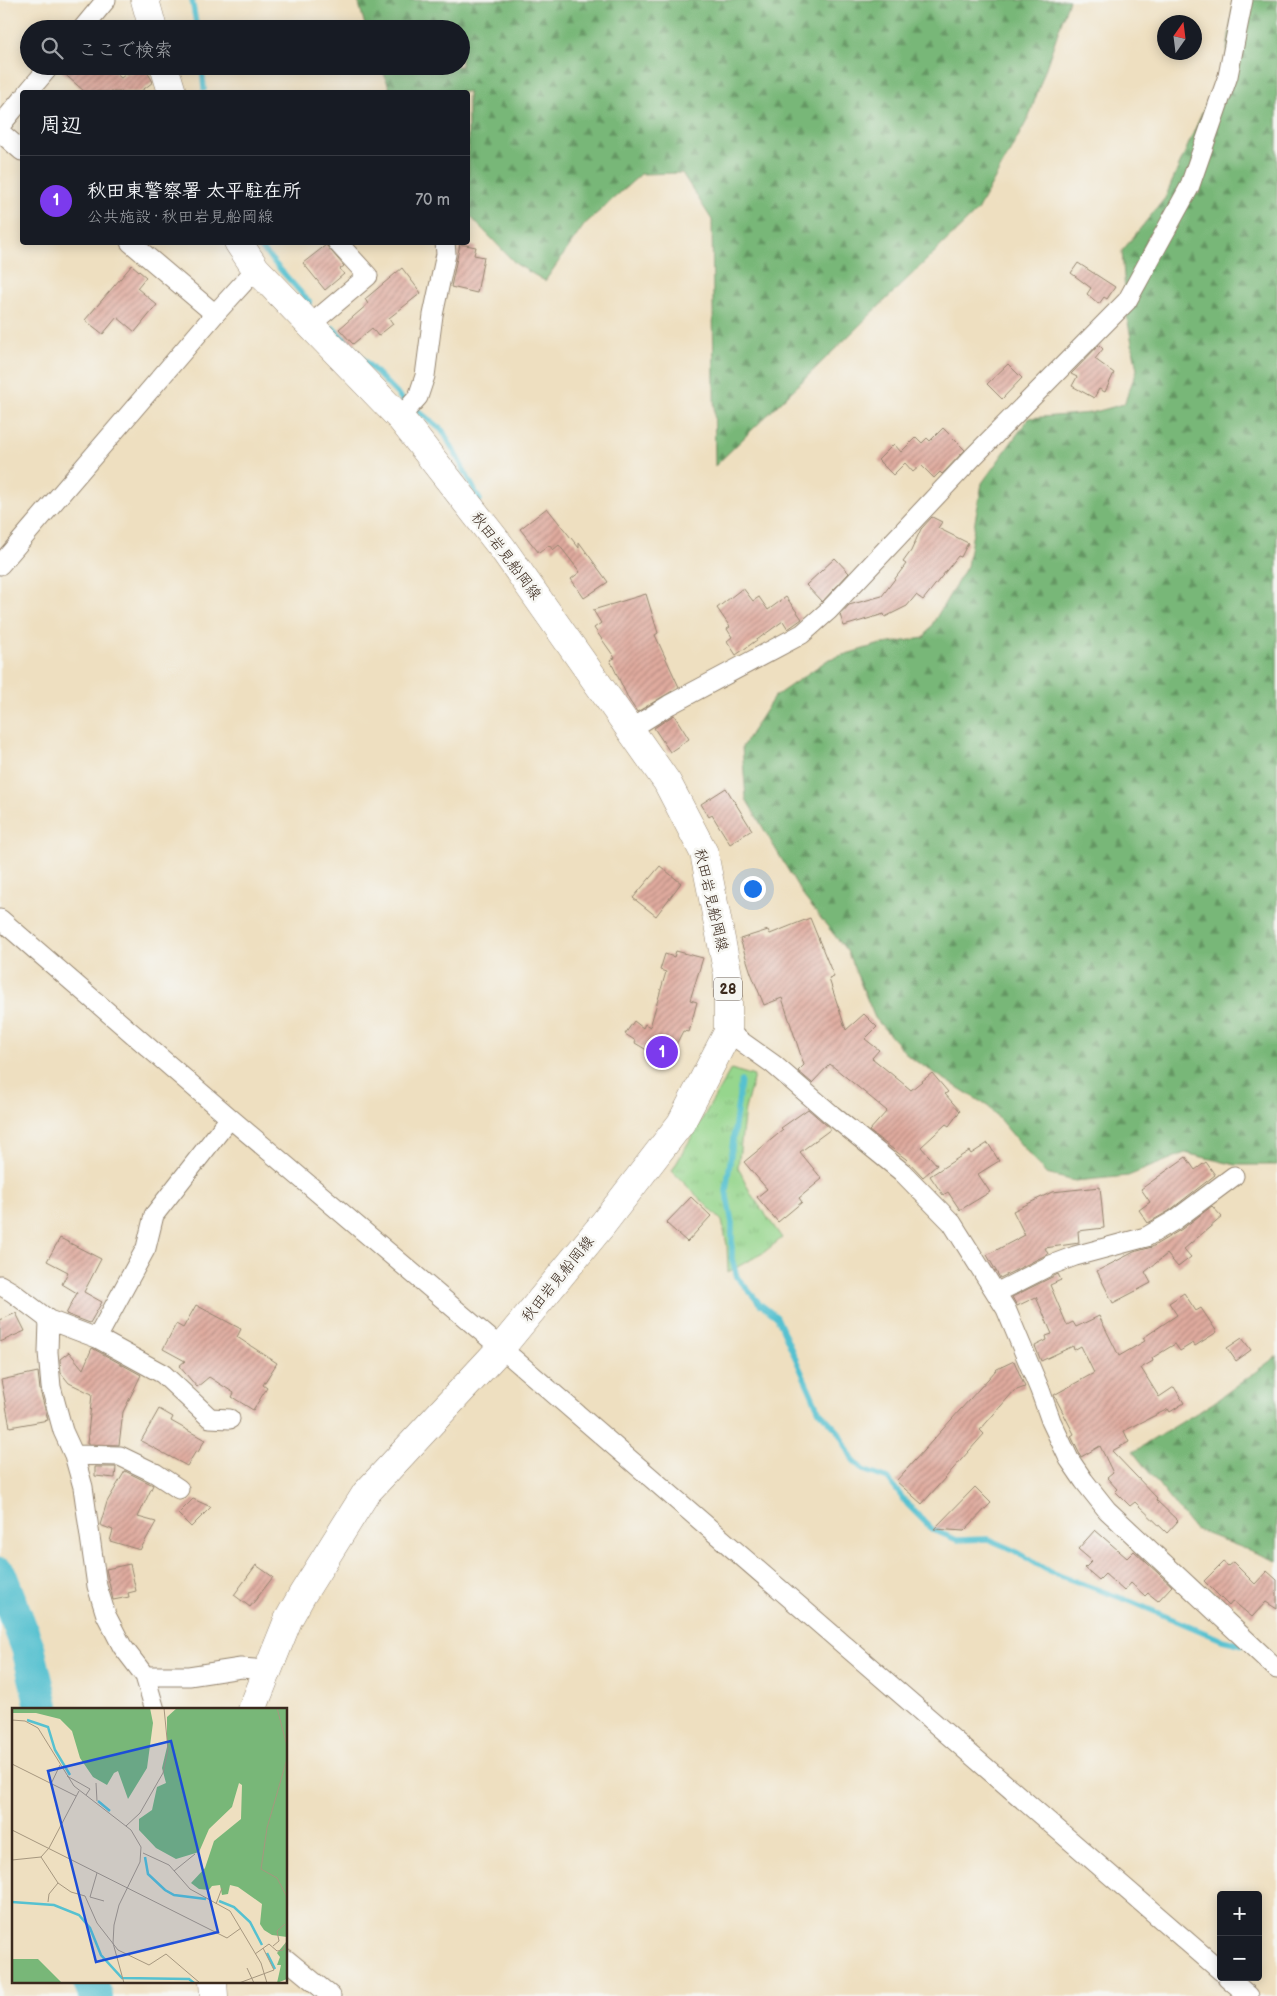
<!DOCTYPE html>
<html lang="ja">
<head>
<meta charset="utf-8">
<style>
  :root { --surface:#171b24; --page:#20242c; --text:#f1f3f6; --muted:#9ea1a6; --line:#363941; --accent:#7c3aed }
  body { margin:0; font-family:"Balsamiq Sans","Klee One",sans-serif; background:var(--page); color:var(--text) }
  .controls { position:absolute; right:15px; bottom:15px; display:grid; overflow:hidden; border-radius:5px; box-shadow:0 2px 12px #0003 }
  .controls button { width:45px; height:45px; display:grid; place-items:center; padding:0; border:0; border-bottom:1px solid var(--line); background:var(--surface); color:var(--text); font:25px sans-serif }
  .compass { position:absolute; left:1157px; top:15px; width:45px; height:45px; border-radius:50%; background:var(--surface); box-shadow:0 2px 12px #0003; rotate:14deg }
  .you { position:absolute; left:752px; top:888px; width:18px; height:18px; margin:-12px; border:4px solid #fff; border-radius:50%; background:#1a73e8; box-shadow:0 0 0 8px #1a73e833 }
  .badge { display:grid; place-items:center; width:32px; height:32px; border-radius:50%; background:var(--accent); color:#fff; font-size:16px; font-weight:700 }
  .pin { position:absolute; translate:-50% -50%; border:2px solid #fff; box-shadow:0 1px 5px #0006 }
  .list { margin:0; padding:0; list-style:none }
  h2 { display:flex; justify-content:space-between; align-items:center; height:65px; margin:0; padding:0 20px; font-size:21px }
  h2 small { font-size:16px; font-weight:400; color:var(--muted) }
  .list li { display:grid; grid-template-columns:32px 1fr auto; gap:15px; align-items:center; box-sizing:border-box; height:90px; padding:0 20px; border-top:1px solid var(--line) }
  .list b { display:block; font-size:19px; white-space:nowrap }
  .list p { margin:0; font-size:16px; white-space:nowrap; color:var(--muted) }
  .list em { font-size:16px; font-style:normal; color:var(--muted) }
  .icon { flex:none; width:28px; height:28px; fill:none; stroke:currentColor; stroke-width:2; stroke-linecap:round; stroke-linejoin:round }
  .map { position:relative; flex:none; width:1277px; height:1996px; overflow:hidden }
  .search { position:absolute; background:var(--surface); box-shadow:0 2px 12px #0003; left:20px; top:20px; width:450px; height:55px; display:flex; align-items:center; gap:12px; box-sizing:border-box; padding:0 18px; border-radius:28px; color:var(--muted); font-size:19px }
  .panel { position:absolute; background:var(--surface); box-shadow:0 2px 12px #0003; left:20px; top:90px; width:450px; height:155px; border-radius:5px }
  .map>svg:first-child { display:block }
  .grass { fill:url(#grass-tufts); stroke:#688056 }
  .forest { fill:url(#forest-firs); stroke:#5a704b }
  .lines { fill:none; stroke-linecap:round; stroke-linejoin:round }
  .stream { stroke:#56c1d0; stroke-width:5.5 }
  .river { stroke:#56c1d0; stroke-width:34 }
  .building { fill:url(#building-hatch) }
  .minor-casing { stroke:#94846f; stroke-width:21 }
  .primary-casing { stroke:#94846f; stroke-width:29 }
  .minor { stroke:#fff; stroke-width:19 }
  .primary { stroke:#fff; stroke-width:28 }
  .labels { text-anchor:middle; dominant-baseline:central; stroke-width:5; stroke-linejoin:round; paint-order:stroke }
  .shield { fill:#f6f6f2; stroke:#73675e; stroke-width:1 }
  .shield-label { font-size:14px; font-weight:bold; fill:#3b2a1e }
  .street-label { font-size:15px; fill:#3b2a1e; stroke:#f6f6f2 }
  .inset-river { fill:none; stroke:#56c1d0; stroke-width:2.5 }
  .inset-road { fill:none; stroke:#a6977f; stroke-width:1 }
  .view { fill:#1d4ed8; fill-opacity:0.15; stroke:#1d4ed8; stroke-width:2.5 }
  .inset-edge { fill:none; stroke:#3b2a1e; stroke-width:2.5 }
</style>
</head>
<body>
<div class="map">
<svg width="1277" height="1996" viewBox="0 0 1277 1996">
  <defs>
    <pattern id="grass-tufts" width="24" height="20" patternUnits="userSpaceOnUse" patternTransform="scale(1.25)"><rect width="24" height="20" fill="#96d68d"/><path d="M3 7l-1-3M5 7V3M7 7l1-3M15 17l-1-3M17 17v-4M19 17l1-3" fill="none" stroke="#82b879"/></pattern>
    <pattern id="forest-firs" width="22" height="20" patternUnits="userSpaceOnUse" patternTransform="scale(1.25)"><rect width="22" height="20" fill="#78b778"/><path d="M5 1l3.5 6h-7zM16 11l3.5 6h-7z" fill="#649562"/></pattern>
    <pattern id="building-hatch" width="6" height="6" patternUnits="userSpaceOnUse" patternTransform="scale(1.25)"><rect width="6" height="6" fill="#dfaa9e"/><path d="M-1 1l2-2M0 6l6-6M5 7l2-2" fill="none" stroke="#b68b80"/></pattern>
  </defs>
  <rect width="100%" height="100%" fill="#f6f6f2"/>
  <filter id="ink" filterUnits="userSpaceOnUse"><feTurbulence type="fractalNoise" baseFrequency=".02" numOctaves="2"/><feDisplacementMap in="SourceGraphic" scale="10" xChannelSelector="R" yChannelSelector="G"/><feConvolveMatrix kernelMatrix="1 2 1 2 8 2 1 2 1" color-interpolation-filters="sRGB"/></filter>
  <filter id="wash" filterUnits="userSpaceOnUse"><feTurbulence type="fractalNoise" baseFrequency=".0096" numOctaves="4" result="noise"/><feDisplacementMap in="SourceGraphic" scale="20" xChannelSelector="R" yChannelSelector="G"/><feGaussianBlur stdDeviation="1.12" result="paint"/><feColorMatrix in="noise" values="0 0 0 0 0 0 0 0 0 0 0 0 0 0 0 0 0 1.4 0 .05"/><feComposite in="paint" operator="in"/></filter>
  <g filter="url(#wash)">
    <rect width="100%" height="100%" fill="#eedfc0"/>
    <path class="grass" d="M731,1069l23,7 -9,33 -7,58 13,27 31,44 -19,15 -35,19 -1,-27 -5,-24 -50,-50z"/>
    <path class="forest" d="M358,0h711l-40,117 -52,94 -262,255 -3,-246 -30,-47 -41,1 -56,50 -40,57 -29,-17 -48,-50v-122h-77l-10,-26h80v-37h-95z
      M1234,0h43v1165h-41l-51,-12 -57,23 -53,5 -29,-7 -57,-67 -80,-50 -34,-39 -28,-67 -43,-54 -58,-98 -4,-52 32,-50 55,-38 48,-14 47,-7 43,-72 15,-83 47,-65 62,-5 33,-9 13,-34 -10,-53 -5,-66 43,-53 61,-140z
      M1277,1356v205l-83,-32 -61,-77 80,-49z"/>
    <g class="lines">
      <path class="stream" d="M192,0l5,29
        M202,66l2,23
        M256,242l54,61
        M333,328l71,73
        M417,410l26,21 37,69
        M741,1081l-15,110 6,32v36l5,18 23,27 17,13 42,94 19,20 15,29 10,10 25,9 20,26 25,25 24,10 31,-1 25,11 37,22 82,30 90,38 21,5"/>
      <path class="river" d="M0,1575l28,73 15,62
        M90,1982l6,14"/>
    </g>
    <g id="blocks">
      <path class="building" d="M61,66h46l14,12 5,-4 19,-6 8,14 -13,10h-55l-25,-22z
        M460,244l16,3 -2,8 10,2 -7,36 -26,-6z
        M326,245l18,21 -4,3 4,5 -19,16 -22,-27z
        M1078,263l37,24 -8,12 -3,-2 -5,7 -12,-10 4,-6 -20,-15z
        M132,265l14,12 -9,11 20,17 -22,27 -18,-15 -14,17 -18,-14z
        M402,268l19,25 -32,25 4,6 -15,12 -6,-8 -19,16 -14,-15 29,-25 -3,-5z
        M1099,345l4,4 -8,10 19,14 -9,19 -6,-3 -5,9 -22,-12 5,-9 -6,-3z
        M1008,364l14,14 -20,21 -15,-15z
        M943,428l22,22 -23,24 -2,-2 -6,6 -13,-13 -8,7 -8,-9 -12,12 -15,-15 16,-16 7,8 15,-15 6,6 5,-5 3,3z
        M547,508l32,40v-6l29,40 -24,16 -13,-19 9,-7 -21,-27 -6,5 -4,-5 -10,8 -19,-24z
        M932,517l10,5 -4,6 30,15 -7,14 -3,-1 -35,44 -7,-5 -9,11 -22,11 -1,-3 -40,12 -4,-11 9,-10 33,-9 24,-32 -3,-2 8,-11 10,-22z
        M835,558l14,15 -27,29 -16,-17z
        M743,588l10,13 6,-4 9,13 18,-13 16,22 -14,10 -5,-8 -47,34 -9,-14 5,-4 -5,-8 3,-2 -13,-19z
        M646,594l12,39 -3,2 24,52 -42,25 -8,-12 -19,-40 5,-2 -21,-30 7,-5 -8,-13z
        M674,715l15,24 -19,13 -16,-24z
        M726,788l26,42 -22,14 -18,-29 -3,2 -8,-13z
        M660,866l21,17 -25,33 -23,-18z
        M810,918l24,59 -5,2 17,51 18,-16 13,13 -12,12 14,11 -7,8 39,32 21,-17 16,19 -3,2 15,17 -11,15 -3,-2 -25,23 16,18 -14,12 -17,-18 -37,-28 18,-20 -57,-47 -18,19 -14,-12 6,-6 -22,-67 -18,7 -13,-32 -11,-34 28,-9 2,4z
        M676,951l27,7 -13,42 7,2 -8,30 -6,-1 -16,31 -32,-19 1,-2 -11,-7 9,-13 9,7 2,-4 5,3 16,-55 -6,-2 5,-16 9,3z
        M808,1109l23,20 -31,23 22,27 -23,19 3,4 -24,20 -21,-25 10,-8 -23,-27 39,-32 -2,-2z
        M988,1143l11,18 -21,13 12,18 -30,18 -12,-18 -5,3 -13,-19 39,-25 2,3z
        M1186,1157l9,13 11,-8 9,13 -46,36 -21,12 -9,-13 11,-8 -9,-13z
        M1100,1187l4,41 -26,3 1,12 -34,5 3,6 -48,24 -13,-23 38,-20 -12,-24 39,-19z
        M691,1197l20,19 -24,26 -21,-19z
        M1212,1206l10,11 -38,32 7,8 -13,10 -11,-13 -22,18 6,11 -38,20 -16,-32 37,-19 18,-5 30,-18z
        M60,1238l41,21 -17,33 18,10 -12,21 -24,-9 11,-21 -15,-9 6,-12 -21,-11z
        M1058,1274l3,6 -11,5 17,40 6,-3 3,5 23,-11 20,40 26,-15 -2,-3 34,-23 -8,-12 15,-10 12,18 5,-3 16,24 -22,14 -2,-3 -13,8 -5,-7 -23,14 1,3 -12,7 18,29 15,-10 10,16 -14,9 -2,-3 -44,22 5,11 -17,9 45,47 -1,2 22,21 -11,12 -32,-31 -5,4 -15,-15 2,-2 -10,-11 6,-5 -13,-27 -19,11 -10,-21 3,-2 -20,-39 40,-22 -13,-27 -7,4 -1,-4 -32,15 -6,-15 12,-6 -1,-4 6,-2 -16,-37 -19,9 -5,-9z
        M196,1305l45,24 -4,8 40,26 -14,22 4,3 -14,22 -21,-13 2,-4 -25,-16 -12,10 -18,-21 6,-5 -22,-12 13,-25 7,4z
        M16,1313l9,18 -25,11v-22z
        M1242,1338l9,12 -15,11 -9,-13z
        M92,1348l49,27 -18,37 -4,33 -32,-1 5,-50 -23,-11 -8,-10 -1,-14 9,-7 14,17z
        M1014,1361l11,26 -11,4 -34,39 4,4 -62,70 -26,-23 101,-112z
        M38,1372l2,18 8,30 -38,7 -9,-47z
        M159,1409l14,8 -2,4 34,19 -7,12 -2,-1 -9,15 -46,-25z
        M95,1467h21l-1,11 -20,-2z
        M125,1471l28,14 -15,32 18,5 -16,28 -30,-9 3,-11 -13,-5 7,-23z
        M975,1487l16,16 -27,28 -30,-2z
        M193,1499l18,8 -20,20 -13,-13z
        M1095,1530l32,28 7,-7 38,35 -14,15 -10,-8 -3,3 -14,-13 -7,8 -19,-17 -6,6 -14,-12 7,-7 -14,-12z
        M1223,1562l5,4 5,-4 22,22 12,-13 10,9v29l-11,-7 -14,15 -19,-16 -4,5 -25,-25z
        M130,1564l6,27 -8,2 1,4 -16,3 -7,-31z
        M256,1565l17,12 -23,30 -16,-12z"/>
    </g>
  </g>
  <g filter="url(#ink)">
    <use href="#blocks" fill-opacity="0" stroke="#94846f" stroke-width="1"/>
    <g class="lines">
      <defs>
        <path id="minor" d="M82,29l24,-29
          M28,92l22,-26
          M0,126l22,-27
          M0,132l22,19
          M130,242l85,72
          M310,325l58,-49 -31,-34
          M400,417l18,-20 7,-21 8,-61 13,-61 -1,-12
          M0,565l215,-251 41,-45
          M629,730l40,-25 133,-71 26,-23 144,-153 155,-157 62,-113 39,-112 15,-76
          M0,919l230,199 271,230 720,623
          M728,1032l45,32 59,51 70,57 50,51 54,86 34,81 11,31 18,38 15,22 23,29 170,159
          M230,1118l-76,97 -8,33 -49,90 66,36 47,44 20,1
          M0,1285l12,7 37,28 -1,32 3,35 12,44 11,24 9,32 14,99 9,29 16,31 23,30 10,34
          M996,1293l55,-28 24,-9 71,-19 29,-17 59,-44
          M49,1320l48,18
          M74,1455l46,1 35,17 24,16
          M145,1676h44l52,-8 26,2
          M286,1959l45,37
          M1227,1977l22,19"/>
        <path id="primary" d="M145,0l8,29
          M164,66l8,26
          M238,242l18,27 145,150 102,130 164,233 37,71 24,122v57l-47,91 -78,101 -102,124 -135,145 -64,102 -14,25 -36,90
          M213,1982l1,14"/>
      </defs>
      <use href="#minor" class="minor-casing"/>
      <use href="#primary" class="primary-casing"/>
      <use href="#minor" class="minor"/>
      <use href="#primary" class="primary"/>
    </g>
  </g>
  <g class="labels">
    <rect class="shield" x="714" y="977.5" width="28" height="23" rx="4"/>
    <g class="shield-label">
      <text x="728" y="989">28</text>
    </g>
    <g class="street-label">
      <text transform="translate(506 556) rotate(53)">秋田岩見船岡線</text>
      <text transform="translate(711 900) rotate(77)">秋田岩見船岡線</text>
      <text transform="translate(558 1279) rotate(-51)">秋田岩見船岡線</text>
    </g>
  </g>
  <g transform="translate(12 1708)">
    <rect width="275" height="275" fill="#eedfc0"/>
    <path d="M0,0h138l3,15 -6,45 -19,31 -10,-28 -4,2 -7,12 -14,-8 -13,-19 -8,-27 -12,-12 -24,-6h-24zM165,0h110v229l-15,-2 -8,-5 -4,-6 2,-20 -24,-17 -8,-2 -2,9 -6,1 -2,-10 -8,1 -3,4 -10,-1 -8,-6 14,-15 9,-27 27,-22 1,-34 -3,-2 -7,24 -23,22 -10,23 -23,7 -20,-11 -17,-18v-11l13,-9 5,-23 9,-4 -4,-15 5,-21v-30zM275,233v38l-10,4 4,-18h-4l3,-8 -3,-4zM0,251h26l24,24h-50z" fill="#78b778"/>
    <path class="inset-river" d="M15,12l21,7 7,23 15,25M86,93l12,10M133,149l3,17 17,16 9,5 32,4M207,193l15,6 16,15 12,23M0,194l42,3 25,10 11,13 11,27 21,23 67,1 5,4M255,245l8,16"/>
    <path class="inset-road" d="M265,0l10,38M0,12l13,1 13,7 36,58 57,44 10,17 -1,15 -21,43 -5,20 -1,18 11,40M275,51l-20,69 -6,41 16,9 10,19M0,56l64,32M55,68l23,13 -4,6M84,75l1,18M39,76l9,-19M114,118l14,-13 23,-40 5,-24 -4,-41M0,122l215,108 14,-10M131,145l26,12 21,24 40,22 31,52 6,20M29,149l17,26 13,9 14,4 12,27 21,27 31,15 17,-11 34,29M0,152l29,-3 8,-9 30,-57M162,163l21,-17M85,165l-7,24 14,4M36,194l1,-8 9,-11M204,196l6,-16M261,238l6,-5 -2,-10 8,-7M243,246l14,-10 8,7 6,-1 4,-9M235,260l7,15M227,275l35,-13 -11,-22"/>
    <path class="view" d="M159,33l47,191 -122,30 -48,-191z"/>
    <rect width="275" height="275" class="inset-edge"/>
  </g>
</svg>
<div class="controls">
<button>+</button>
<button>−</button>
</div>
<svg class="compass" viewBox="-18 -18 36 36"><path d="M0-13l5 13h-10z" fill="#e53935"/><path d="M0 13l5-13h-10z" fill="#9ea1a6"/></svg>
<div class="you"></div>
<div class="pin badge" style="left:662px;top:1052px">1</div>
<div class="search"><svg class="icon" aria-label="search" viewBox="0 0 24 24"><circle cx="10" cy="10" r="6"/><path d="M15 15l6 6"/></svg>ここで検索</div>
<section class="panel">
<h2>周辺<small></small></h2>
<ul class="list">
<li><span class="badge">1</span><div><b>秋田東警察署 太平駐在所</b><p>公共施設 · 秋田岩見船岡線</p></div><em>70 m</em></li>
</ul>
</section>
</div>
</body>
</html>
